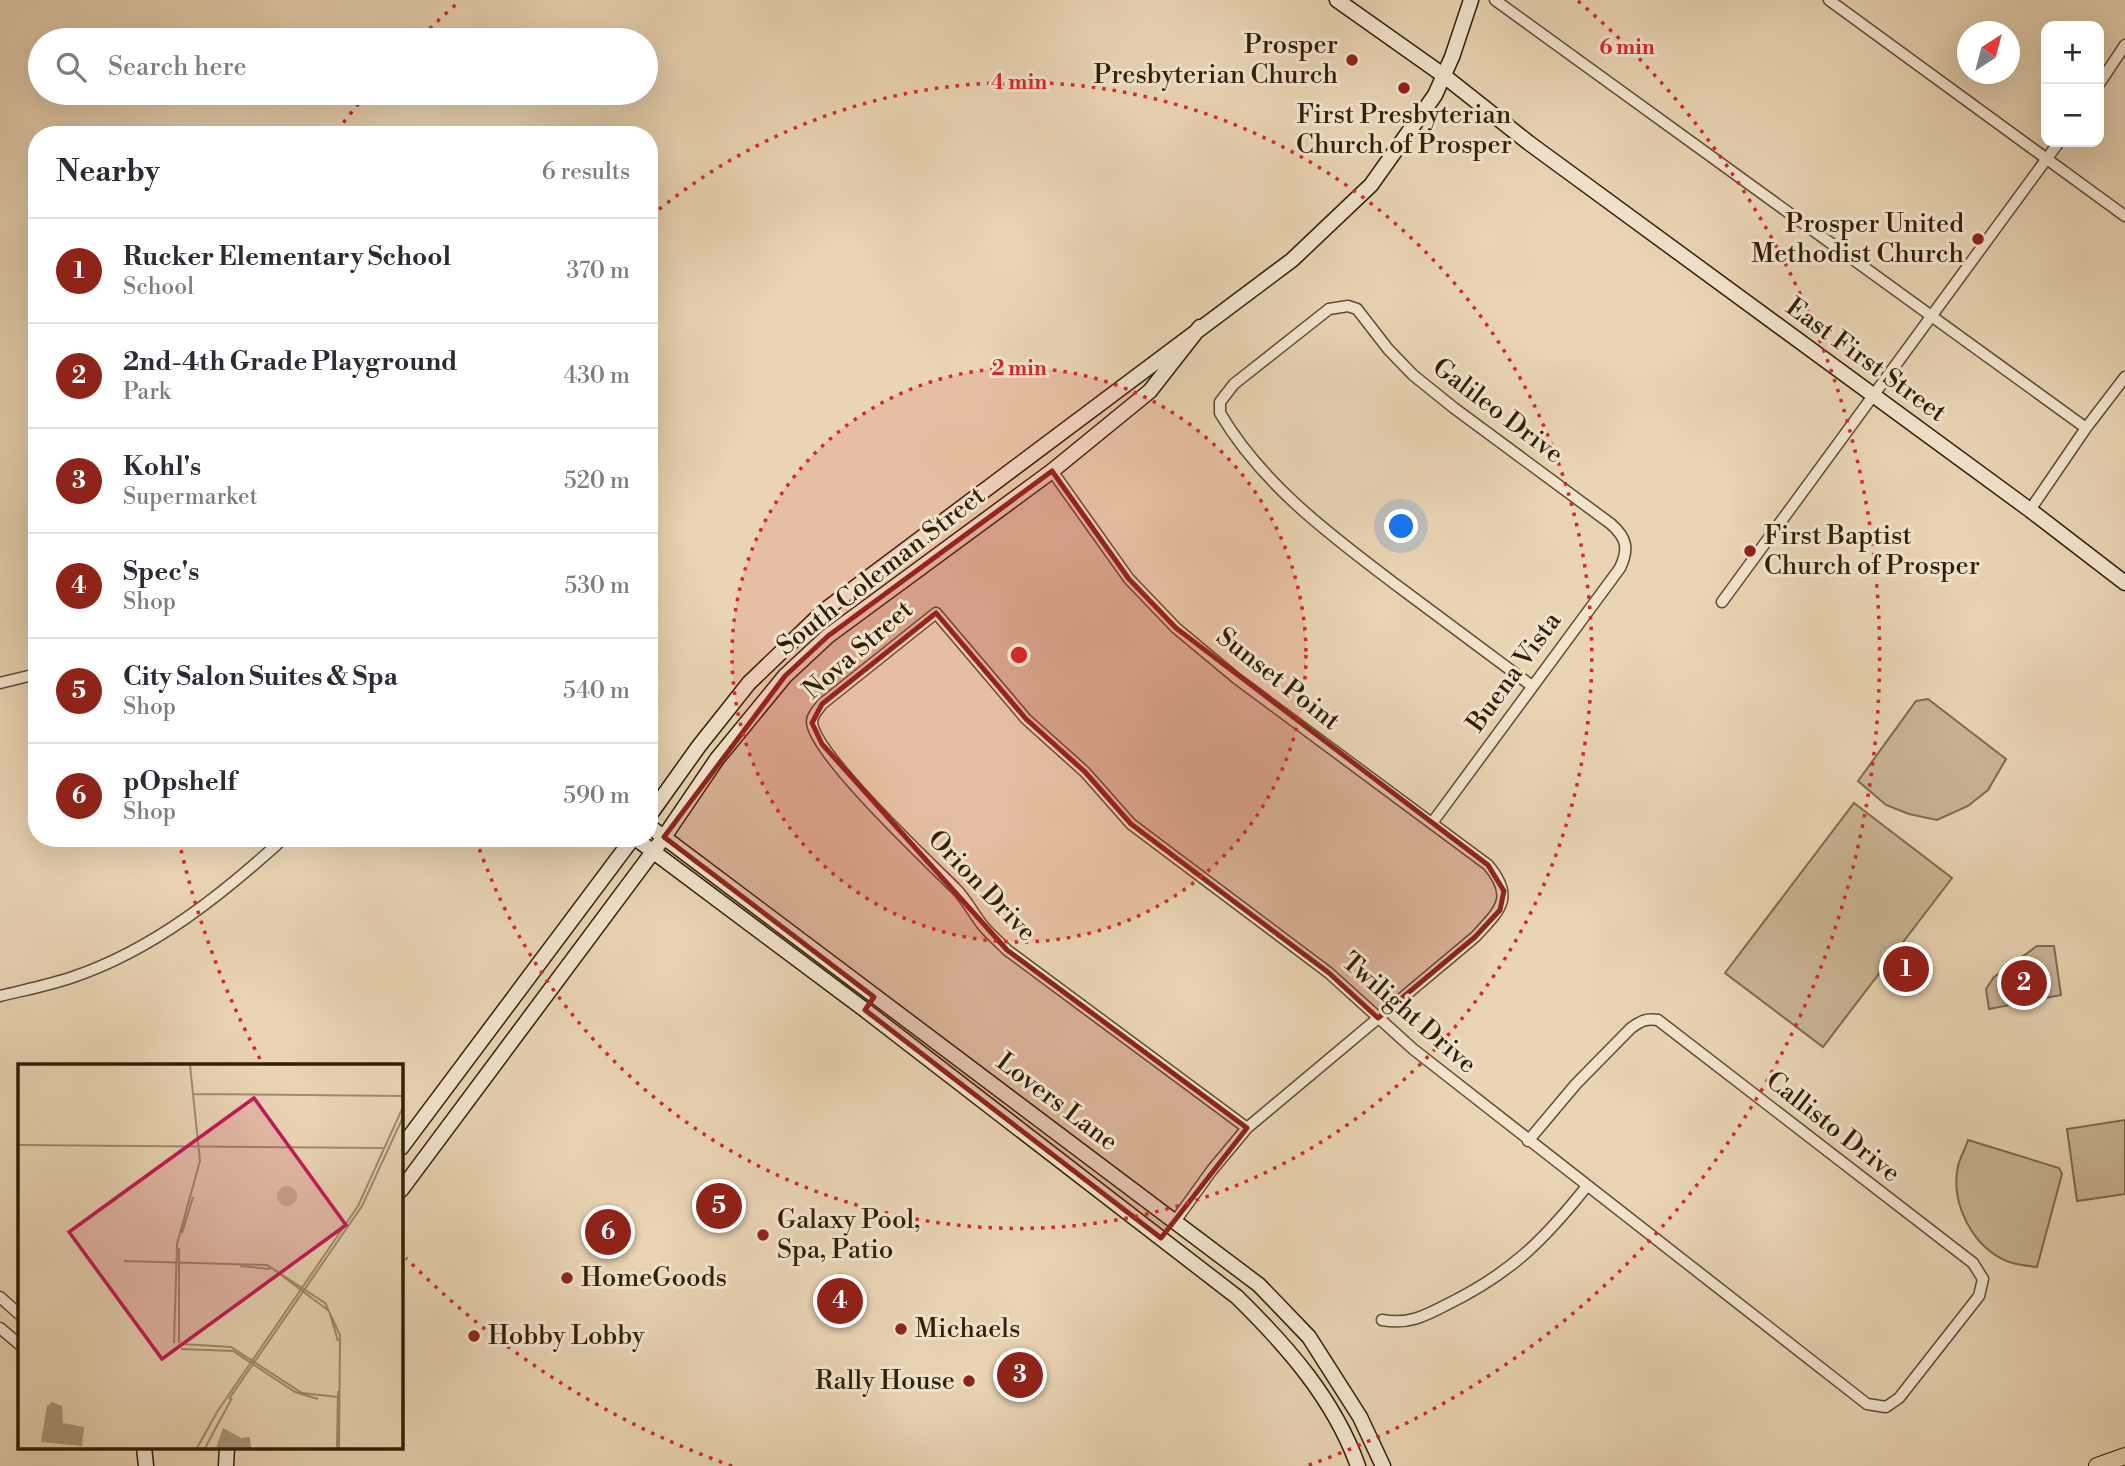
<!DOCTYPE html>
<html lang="en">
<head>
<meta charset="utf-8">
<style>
  :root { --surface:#fff; --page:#f2f2f3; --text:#2b2b33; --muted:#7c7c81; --line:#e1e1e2; --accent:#8f2418 }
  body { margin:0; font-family:"Libre Bodoni",serif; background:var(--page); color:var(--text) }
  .controls { position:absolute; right:21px; top:21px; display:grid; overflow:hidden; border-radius:14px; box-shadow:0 7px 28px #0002 }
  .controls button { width:63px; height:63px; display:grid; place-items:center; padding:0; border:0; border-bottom:2px solid var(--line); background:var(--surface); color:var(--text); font:35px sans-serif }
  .compass { position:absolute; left:1957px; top:21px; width:63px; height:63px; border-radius:50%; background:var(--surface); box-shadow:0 7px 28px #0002; rotate:36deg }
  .you { position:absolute; left:1402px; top:527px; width:24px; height:24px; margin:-18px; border:5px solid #fff; border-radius:50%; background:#1a73e8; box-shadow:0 0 0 10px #1a73e833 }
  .badge { display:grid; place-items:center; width:46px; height:46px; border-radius:50%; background:var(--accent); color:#fff; font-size:23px; font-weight:700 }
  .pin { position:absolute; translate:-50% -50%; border:4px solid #fff; box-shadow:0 2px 7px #0006 }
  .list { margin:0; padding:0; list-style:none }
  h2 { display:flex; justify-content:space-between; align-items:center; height:91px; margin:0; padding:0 28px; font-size:30px }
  h2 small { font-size:23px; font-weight:400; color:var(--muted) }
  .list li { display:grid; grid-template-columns:46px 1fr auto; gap:21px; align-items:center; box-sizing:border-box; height:105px; padding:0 28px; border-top:2px solid var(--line) }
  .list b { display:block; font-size:26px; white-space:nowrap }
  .list p { margin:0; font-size:23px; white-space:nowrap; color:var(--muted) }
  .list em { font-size:23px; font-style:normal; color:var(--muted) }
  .icon { flex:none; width:38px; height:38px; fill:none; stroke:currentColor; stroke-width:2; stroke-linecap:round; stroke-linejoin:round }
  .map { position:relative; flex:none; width:2125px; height:1466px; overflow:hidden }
  .search { position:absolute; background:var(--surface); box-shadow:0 7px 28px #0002; left:28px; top:28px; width:630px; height:77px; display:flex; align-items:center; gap:18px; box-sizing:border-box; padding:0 24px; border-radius:38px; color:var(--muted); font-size:26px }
  .panel { position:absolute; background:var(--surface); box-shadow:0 7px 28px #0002; left:28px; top:126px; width:630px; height:721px; border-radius:28px }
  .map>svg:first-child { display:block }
  .green { fill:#cab595; stroke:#7e6a4d; stroke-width:2 }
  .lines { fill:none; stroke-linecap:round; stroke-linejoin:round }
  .street-casing { stroke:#5f4c30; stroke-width:13 }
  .secondary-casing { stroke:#311f05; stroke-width:17 }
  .primary-casing { stroke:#311f05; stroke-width:18 }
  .street { stroke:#f1e3ce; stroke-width:10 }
  .secondary { stroke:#f1e3ce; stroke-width:14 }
  .primary { stroke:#e9d4b3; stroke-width:16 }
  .marked { fill:#8f2418; fill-opacity:0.2; stroke:#8f2418; stroke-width:5; stroke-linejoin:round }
  .ring { fill:none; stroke:#d62828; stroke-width:3.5; stroke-dasharray:3.5 7 }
  .poi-dot { fill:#8f2418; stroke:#f1e3ce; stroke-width:2.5 }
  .labels { text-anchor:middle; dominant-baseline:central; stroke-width:6; stroke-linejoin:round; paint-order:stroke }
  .poi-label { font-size:26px; fill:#311f05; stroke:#f1e3ce; text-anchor:start }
  .street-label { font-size:26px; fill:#311f05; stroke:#f1e3ce }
  .inset-road { fill:none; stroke:#9f8c6d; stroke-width:2 }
  .view { fill:#c2185b; fill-opacity:0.15; stroke:#c2185b; stroke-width:3.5 }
  .inset-edge { fill:none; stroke:#311f05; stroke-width:3.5 }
  .centre { fill:#d62828; stroke:#f1e3ce; stroke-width:3.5 }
  .ring-label { font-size:21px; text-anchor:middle; font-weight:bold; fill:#d62828; stroke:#f1e3ce; stroke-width:6; stroke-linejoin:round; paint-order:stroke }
</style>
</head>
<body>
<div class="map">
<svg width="2125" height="1466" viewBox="0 0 2125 1466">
  <rect width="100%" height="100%" fill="#e9d4b3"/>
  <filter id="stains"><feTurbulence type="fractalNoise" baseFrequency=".00286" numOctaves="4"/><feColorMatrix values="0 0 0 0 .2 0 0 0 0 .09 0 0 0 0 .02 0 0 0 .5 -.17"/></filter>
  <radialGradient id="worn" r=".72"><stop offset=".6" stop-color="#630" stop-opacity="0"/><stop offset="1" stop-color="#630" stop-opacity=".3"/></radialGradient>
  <path class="green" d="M1928,699l78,60 -18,31 -20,16 -31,14 -28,-6 -23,-9 -28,-24 58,-80z
    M1854,803l98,75 -129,169 -98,-74z
    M2037,946h17l7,49 -72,14 -3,-20 8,-12z
    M2125,1120v74l-48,7 -10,-72z
    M1968,1140l91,28 3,6 -25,93c-9,-1 -19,-2 -28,-5 -36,-14 -59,-58 -51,-96 2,-8 7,-17 10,-26z"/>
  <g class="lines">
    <defs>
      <path id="street" d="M1495,0l591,428
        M1829,0l296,216
        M2099,84l26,-39
        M1052,471l77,108 47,49 60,50 252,187c28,33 11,46 -13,72l-228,191 -35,42 -36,50
        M2030,510l56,-82 39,-51
        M1722,602l337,-460
        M0,683l37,-9
        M1432,823l188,-255c9,-19 7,-30 -9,-44l-157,-116 -41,-33 -25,-26 -31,-40 -9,-3 -19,3 -95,75 -14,18v11c43,73 113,124 179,174 44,33 89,66 133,99
        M0,996c24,-6 50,-11 73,-19 80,-27 150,-83 211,-139
        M1247,1128l-240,-178c-7,-7 -16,-15 -23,-23 -10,-12 -17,-27 -28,-38 -27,-27 -142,-135 -144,-167 0,-7 6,-12 10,-18l114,-91 90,106 59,53 46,52 198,149 84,76 454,355 19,3 13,-9 80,-102 4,-17 -10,-16 -315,-243c-12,-2 -17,1 -27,8l-55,56 -48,57
        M0,1297l19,17
        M1382,1320c26,5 43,-4 66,-16 63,-31 96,-64 139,-118
        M0,1328l19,16"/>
      <path id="secondary" d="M1337,0l106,75 86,68 501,367 95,73
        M649,816l50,-70 50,-63 76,-73 467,-350 79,-75 64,-90 17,-38 19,-57
        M649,826l610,459 50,52 51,80 23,49
        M635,838l230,172 372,287c50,49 97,102 121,169
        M401,1148l232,-310
        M401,1190l263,-353 53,-78 68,-83 43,-40 224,-165 98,-80 50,-64
        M144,1447l2,19
        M226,1466l1,-19"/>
      <path id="primary" d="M2097,1466l28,-10"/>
    </defs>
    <use href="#street" class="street-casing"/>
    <use href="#secondary" class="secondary-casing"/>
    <use href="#primary" class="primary-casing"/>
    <use href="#street" class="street"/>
    <use href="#secondary" class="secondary"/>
    <use href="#primary" class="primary"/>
  </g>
  <path class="marked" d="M1052,471l77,108 47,49 312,237 16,26 -4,19 -25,27 -97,81 -49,-45 -198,-149 -46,-52 -59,-53 -90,-106 -114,91 -10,19 10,21 185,206 240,178 -86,110 -296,-228 9,-13 -210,-160 121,-161 43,-40z"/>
  <circle cx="1019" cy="655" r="287" fill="#d62828" fill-opacity=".12"/>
  <g class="ring">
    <circle cx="1019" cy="655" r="287"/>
    <path d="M651 216A573 573 0 1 1 477 842"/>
    <path d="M732 1466A860 860 0 0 1 406 1258M260 1059A860 860 0 0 1 179 841M337 131A860 860 0 0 1 365 96M422 36A860 860 0 0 1 460 1M1578 1A860 860 0 0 1 1306 1466"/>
  </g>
  <g class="poi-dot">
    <circle cx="1352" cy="60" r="7"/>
    <circle cx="1404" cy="88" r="7"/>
    <circle cx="1978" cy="239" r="7"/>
    <circle cx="1750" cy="551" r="7"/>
    <circle cx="763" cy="1235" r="7"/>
    <circle cx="567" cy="1278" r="7"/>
    <circle cx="901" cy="1329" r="7"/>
    <circle cx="474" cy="1336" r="7"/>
    <circle cx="969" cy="1381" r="7"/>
  </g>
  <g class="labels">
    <g class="poi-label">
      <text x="1338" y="45" text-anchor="end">Prosper<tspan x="1338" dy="30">Presbyterian Church</tspan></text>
      <text x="1404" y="115" text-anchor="middle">First Presbyterian<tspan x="1404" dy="30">Church of Prosper</tspan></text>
      <text x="1964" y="224" text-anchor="end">Prosper United<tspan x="1964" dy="30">Methodist Church</tspan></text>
      <text x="1764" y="536">First Baptist<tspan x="1764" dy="30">Church of Prosper</tspan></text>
      <text x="777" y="1220">Galaxy Pool,<tspan x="777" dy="30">Spa, Patio</tspan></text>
      <text x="581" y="1278">HomeGoods</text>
      <text x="915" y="1329">Michaels</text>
      <text x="488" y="1336">Hobby Lobby</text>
      <text x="955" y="1381" text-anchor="end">Rally House</text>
    </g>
    <g class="street-label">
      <text transform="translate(1866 360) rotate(36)">East First Street</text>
      <text transform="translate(1498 411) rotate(37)">Galileo Drive</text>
      <text transform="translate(881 571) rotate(-38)">South Coleman Street</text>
      <text transform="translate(858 650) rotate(-41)">Nova Street</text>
      <text transform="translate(1514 672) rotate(-54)">Buena Vista</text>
      <text transform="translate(1278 679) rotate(38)">Sunset Point</text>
      <text transform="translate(982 886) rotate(46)">Orion Drive</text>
      <text transform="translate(1409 1013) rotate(41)">Twilight Drive</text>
      <text transform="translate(1057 1102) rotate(37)">Lovers Lane</text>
      <text transform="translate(1833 1127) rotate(38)">Callisto Drive</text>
    </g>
  </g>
  <g transform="translate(18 1064)">
    <rect width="385" height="385" fill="#e9d4b3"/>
    <path d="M259 132a10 10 0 1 1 20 0a10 10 0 1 1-20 0Z" fill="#cab595"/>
    <path d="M34,338l10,4 1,17 21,4 -2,19 -41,-4 6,-36zM205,364l18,10 9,-1 1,11h-35z" fill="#aa9678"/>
    <path class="inset-road" d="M175,30l210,2M0,81l365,3M164,169l11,-36M106,197l143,4 58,38 15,32 -1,113M222,202l30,3M259,208l52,39 9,30M156,279l3,-99 23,-83 -10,-96M161,279v-95M163,280l50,3 71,46 36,4M163,285l52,2 62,41 23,7M211,335l133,-193 41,-89M179,384l20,-36 141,-206 45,-99M187,384l27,-50M319,384l1,-57"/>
    <path class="view" d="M236,34l92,127 -184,134 -93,-127z"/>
    <rect width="385" height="385" class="inset-edge"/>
  </g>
  <circle cx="1019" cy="655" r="10" class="centre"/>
  <g class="ring-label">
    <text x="1627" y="54">6 min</text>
    <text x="1019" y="89">4 min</text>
    <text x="1019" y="375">2 min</text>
  </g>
  <rect width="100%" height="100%" filter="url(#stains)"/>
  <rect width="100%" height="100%" fill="url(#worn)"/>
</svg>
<div class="controls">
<button>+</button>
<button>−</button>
</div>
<svg class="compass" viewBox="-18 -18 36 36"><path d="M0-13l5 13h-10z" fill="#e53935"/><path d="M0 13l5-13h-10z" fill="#7c7c81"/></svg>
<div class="you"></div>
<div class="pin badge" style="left:1906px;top:969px">1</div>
<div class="pin badge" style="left:2024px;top:983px">2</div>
<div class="pin badge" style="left:1020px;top:1375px">3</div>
<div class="pin badge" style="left:840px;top:1301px">4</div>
<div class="pin badge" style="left:719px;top:1206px">5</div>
<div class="pin badge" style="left:608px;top:1232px">6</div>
<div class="search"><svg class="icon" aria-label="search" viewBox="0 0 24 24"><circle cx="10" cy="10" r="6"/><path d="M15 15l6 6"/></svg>Search here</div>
<section class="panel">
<h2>Nearby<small>6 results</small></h2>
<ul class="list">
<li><span class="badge">1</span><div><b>Rucker Elementary School</b><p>School</p></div><em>370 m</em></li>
<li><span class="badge">2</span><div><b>2nd-4th Grade Playground</b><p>Park</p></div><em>430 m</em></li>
<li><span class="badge">3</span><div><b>Kohl's</b><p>Supermarket</p></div><em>520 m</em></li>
<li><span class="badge">4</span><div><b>Spec's</b><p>Shop</p></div><em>530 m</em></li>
<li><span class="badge">5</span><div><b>City Salon Suites &amp; Spa</b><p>Shop</p></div><em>540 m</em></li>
<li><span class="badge">6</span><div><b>pOpshelf</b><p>Shop</p></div><em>590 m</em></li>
</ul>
</section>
</div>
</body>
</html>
